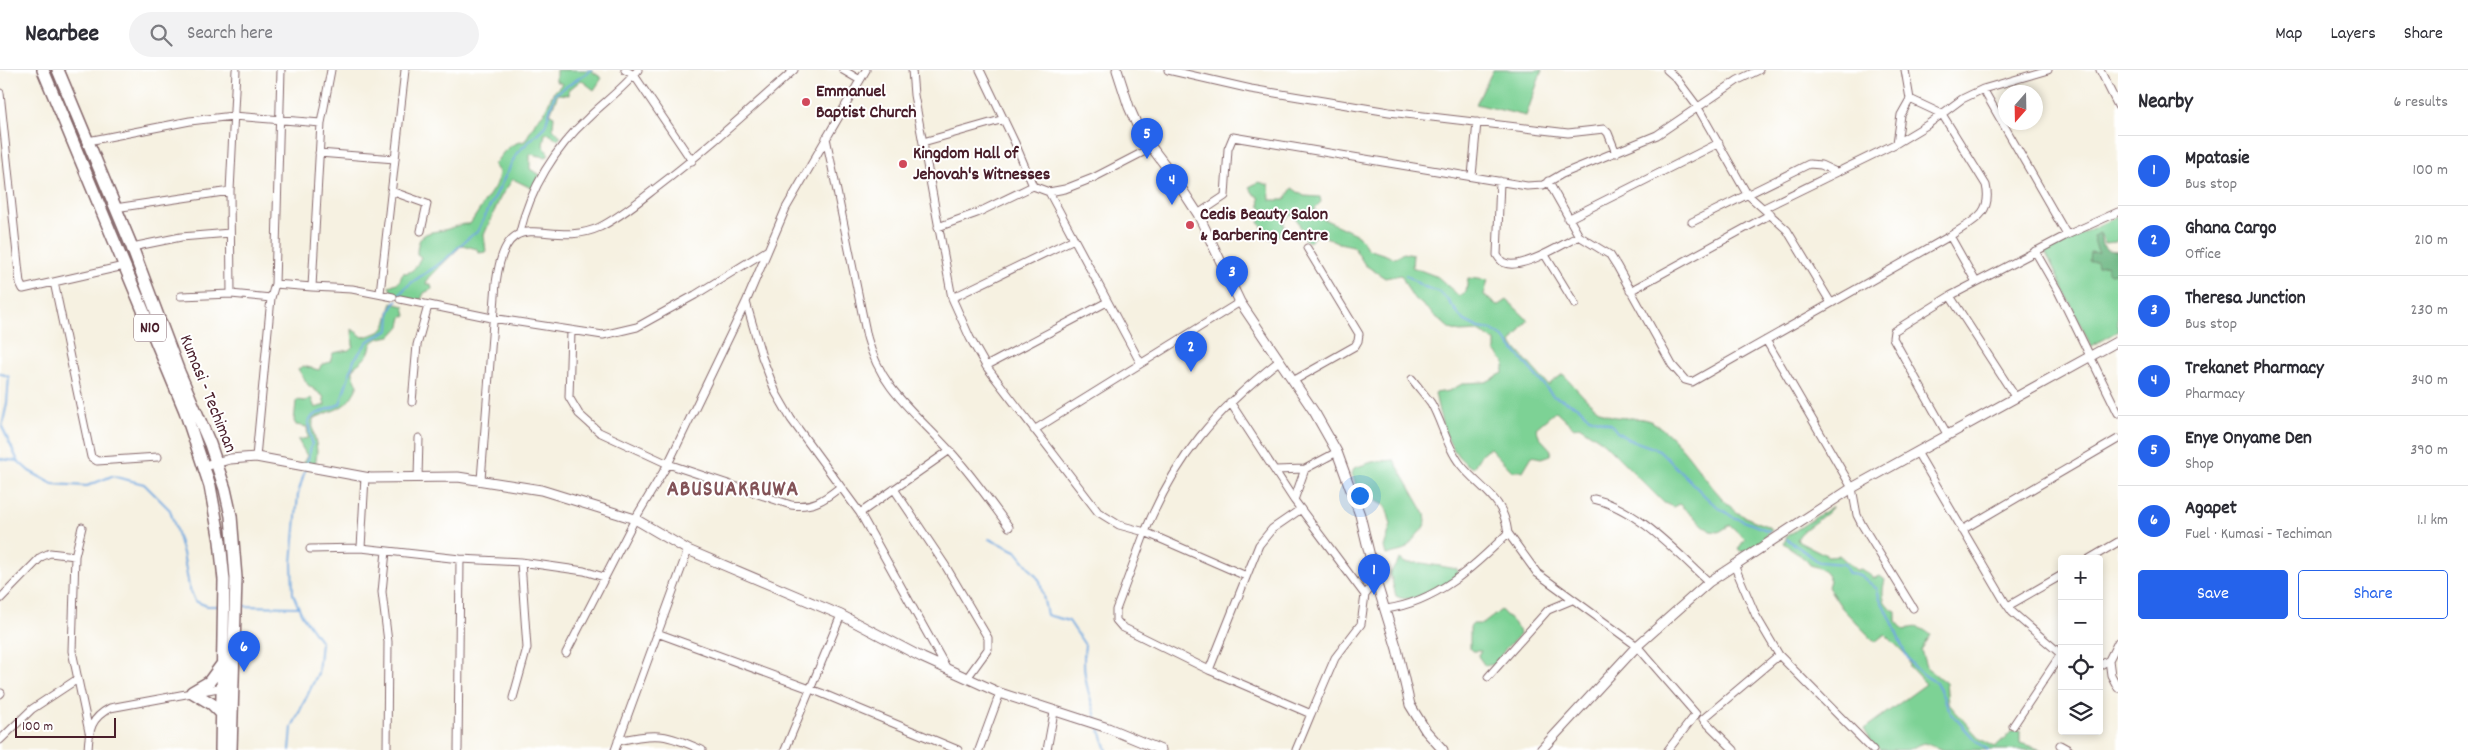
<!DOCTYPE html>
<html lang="en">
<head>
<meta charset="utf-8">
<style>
  :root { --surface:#fff; --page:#f2f2f3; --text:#2b2b33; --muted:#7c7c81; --line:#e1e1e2; --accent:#2563eb }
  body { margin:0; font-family:Dekko,sans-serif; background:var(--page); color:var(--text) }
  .controls { position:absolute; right:15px; bottom:15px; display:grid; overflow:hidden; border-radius:5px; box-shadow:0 2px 8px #0003 }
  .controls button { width:45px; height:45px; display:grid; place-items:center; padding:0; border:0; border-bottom:1px solid var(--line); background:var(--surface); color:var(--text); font:25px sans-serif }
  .compass { position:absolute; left:1998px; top:15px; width:45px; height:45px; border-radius:50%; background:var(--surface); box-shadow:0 2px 8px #0003; rotate:200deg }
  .scale { position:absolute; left:15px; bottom:12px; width:101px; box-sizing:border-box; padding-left:5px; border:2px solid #4a1f2b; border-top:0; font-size:14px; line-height:18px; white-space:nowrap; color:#4a1f2b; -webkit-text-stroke:4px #fff; paint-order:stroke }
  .you { position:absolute; left:1359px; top:425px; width:18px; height:18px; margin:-12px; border:4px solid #fff; border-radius:50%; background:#1a73e8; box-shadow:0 0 0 8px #1a73e833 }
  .badge { display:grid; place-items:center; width:32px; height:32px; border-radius:50%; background:var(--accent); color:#fff; font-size:16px; font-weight:700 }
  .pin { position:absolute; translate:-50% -41px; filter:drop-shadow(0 1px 2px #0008) }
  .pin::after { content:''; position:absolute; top:26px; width:18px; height:15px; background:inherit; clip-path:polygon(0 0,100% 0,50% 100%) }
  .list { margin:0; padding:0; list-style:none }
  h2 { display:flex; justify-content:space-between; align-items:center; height:65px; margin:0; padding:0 20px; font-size:21px }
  h2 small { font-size:16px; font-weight:400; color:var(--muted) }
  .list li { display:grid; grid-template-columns:32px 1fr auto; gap:15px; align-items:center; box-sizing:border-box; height:70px; padding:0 20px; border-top:1px solid var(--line) }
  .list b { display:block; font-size:19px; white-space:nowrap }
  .list p { margin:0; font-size:16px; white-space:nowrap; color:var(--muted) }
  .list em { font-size:16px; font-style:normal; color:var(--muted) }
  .actions { display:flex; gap:10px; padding:15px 20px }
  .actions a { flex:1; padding:11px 0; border:1px solid var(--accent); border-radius:5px; text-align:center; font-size:18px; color:var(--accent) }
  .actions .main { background:var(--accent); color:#fff }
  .icon { flex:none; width:28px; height:28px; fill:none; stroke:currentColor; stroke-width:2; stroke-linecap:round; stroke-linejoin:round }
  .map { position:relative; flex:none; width:2118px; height:680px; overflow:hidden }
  header { display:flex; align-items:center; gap:30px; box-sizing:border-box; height:70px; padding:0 25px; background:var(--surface); border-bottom:1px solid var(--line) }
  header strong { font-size:24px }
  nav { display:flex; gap:28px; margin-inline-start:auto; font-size:18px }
  .search { width:350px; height:45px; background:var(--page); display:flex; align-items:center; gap:12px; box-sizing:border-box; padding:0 18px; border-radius:28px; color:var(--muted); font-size:19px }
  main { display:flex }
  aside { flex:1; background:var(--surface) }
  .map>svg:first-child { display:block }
  .green { fill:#7dd295; stroke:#647860 }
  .forest { fill:#66b47e; stroke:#586a54 }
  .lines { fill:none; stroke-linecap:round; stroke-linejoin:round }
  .stream { stroke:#72a9e0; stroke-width:2 }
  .minor-casing { stroke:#86686b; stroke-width:9 }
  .tertiary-casing { stroke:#86686b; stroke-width:11 }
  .trunk-casing { stroke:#86686b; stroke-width:14 }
  .minor { stroke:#fff; stroke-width:7 }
  .tertiary { stroke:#fff; stroke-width:9 }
  .trunk { stroke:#fff; stroke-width:11 }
  .poi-dot { fill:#d1495b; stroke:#fff; stroke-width:2 }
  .labels { text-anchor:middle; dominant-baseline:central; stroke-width:4; stroke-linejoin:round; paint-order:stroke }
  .shield { fill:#fff; stroke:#80626b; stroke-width:1 }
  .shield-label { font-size:16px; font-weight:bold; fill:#4a1f2b }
  .poi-label { font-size:18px; font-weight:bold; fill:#4a1f2b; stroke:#fff; text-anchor:start }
  .street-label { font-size:18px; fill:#4a1f2b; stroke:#fff }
  .district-label { font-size:22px; font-weight:bold; letter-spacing:1px; fill:#835358; stroke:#fff }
</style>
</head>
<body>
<header>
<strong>Nearbee</strong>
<div class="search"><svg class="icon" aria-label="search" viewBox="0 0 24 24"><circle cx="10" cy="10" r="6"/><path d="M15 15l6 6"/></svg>Search here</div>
<nav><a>Map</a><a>Layers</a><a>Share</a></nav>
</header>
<main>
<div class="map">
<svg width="2118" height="680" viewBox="0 0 2118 680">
  <rect width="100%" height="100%" fill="#fff"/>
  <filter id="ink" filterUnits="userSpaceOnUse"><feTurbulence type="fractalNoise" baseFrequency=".02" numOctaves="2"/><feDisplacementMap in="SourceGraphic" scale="10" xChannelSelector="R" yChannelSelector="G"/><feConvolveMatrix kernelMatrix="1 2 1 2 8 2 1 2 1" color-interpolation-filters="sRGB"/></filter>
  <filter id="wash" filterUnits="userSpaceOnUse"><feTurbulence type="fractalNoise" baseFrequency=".0096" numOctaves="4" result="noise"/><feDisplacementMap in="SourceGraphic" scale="20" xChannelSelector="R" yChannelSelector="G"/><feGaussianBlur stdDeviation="1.12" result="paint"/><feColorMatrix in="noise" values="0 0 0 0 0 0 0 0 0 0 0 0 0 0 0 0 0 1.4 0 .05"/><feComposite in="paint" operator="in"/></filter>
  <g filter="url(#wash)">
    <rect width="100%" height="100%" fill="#f6f1e1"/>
    <path class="green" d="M556,0h37v2l9,6 -8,12 -13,-10 -12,10v5l-11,-1 -8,20 4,2 -1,12 8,9 -3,3 -9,-7 -4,1 -2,11 6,10 -3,2 -16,-3v15l10,6 -7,14 -20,-10 -12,17 -17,39 2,17 -7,1 -2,-4 -15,-4 -34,33 -2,6h5l1,5 -8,4 -4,9 -28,-9 -3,-7 10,-4 4,-9c11,0 13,-7 18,-16l-4,-3c0,-27 18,-20 34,-26 8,-3 9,-4 19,-4l27,-41 2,-11 -5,-7c9,-13 15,-22 31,-24l11,-20 9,-10 8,-18 9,-9 -6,-3z
      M1493,0h49l-16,46 -50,-12z
      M1259,112l10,3 1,15h15l7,-12 12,8 16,1 1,5 -6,6v7l43,20 10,14 27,9 8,-5 10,2 -1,12 26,10 21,19 7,-4 2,-14 20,2 -4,15 14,11 9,-6 21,20 -17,23 37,42 15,-11c14,14 29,36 48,42 15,4 31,-1 45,8 31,21 48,59 76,84 11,11 28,13 40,21l-18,19 -12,4 -4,-3 7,-10 -15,-14 -11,7 -9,-1 -31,-27 -6,3 -9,-4 -61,-61 -24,-16 -5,2 -18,-17 -20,17 4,10 11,12 -1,5 -9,3 -9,-2 -9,15h-11l-22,-23 -8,5 -9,15c-25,-12 -33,-50 -38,-75l14,-2 15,-8 22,-1 17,-9 2,-10 -10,-12v-10l-16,-10 -19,1 -10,-3 -39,-34 -10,-20 -16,3 -20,-13 -12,-19 -14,-3 -22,-10 -7,9 -5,-2 -7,-19 -7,-6 -7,6v8l-6,7 -8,3 -11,-17 6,-11 -5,-4 -1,-10 -6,-4 -4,-6z
      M2118,146v21l-2,5 -12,1 -2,-8 -5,10 1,8 -3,1 2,12 9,-1 9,9 3,-2v59l-27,15 -46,-95z
      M392,233l12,3 2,10 -4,1 -2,9 -9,10c-29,4 -14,11 -28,24 -3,3 -7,5 -10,8v6l5,11c-12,26 -20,22 -45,34 -2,19 8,25 2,45l-12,-1 4,-7 -9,-16 10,-2 -1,-11 -11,-2 -2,-4 2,-19 1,-2 8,1 6,-3 4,10 10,-3 -2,-9 -15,-11 -10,-16 5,-3 16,4 2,-5 9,-3 3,-9 16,-3 4,-4 -1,-17 11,8c29,-7 20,-10 29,-34z
      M1394,390l31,54 1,8 -3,6 -16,19 -5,4 -16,4 -2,-8 7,-22 -5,-19 -28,-15 -6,-17 2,-6 18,-6z
      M1833,436c-9,13 -32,22 -36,34l31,16 11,-1 17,15 5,-1 13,9 6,-2 5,4c-4,14 -3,25 11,31v10l8,9c12,-5 17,-3 27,5l-10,15 5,17 20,16 2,20 32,36 15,8 16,-15 9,-1v12l22,7h-99l-19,-7 -17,7h-27l-9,-9 -7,-12 62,-45 -16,-17 -2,-10 -23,-23 -10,8 -33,-34 -14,-21 2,-7c-5,-10 -10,-12 -20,-15l-4,-5 -22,-17 3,-7z
      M1400,489l5,4h17l35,6 3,6 -6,5c-15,7 -41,26 -58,16l-6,-23z
      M1501,540l18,19 1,6 -14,13 -11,16 -10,2 -7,-10 3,-5h-8l-3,-3v-21l3,-3h10z"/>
    <path class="forest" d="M2100,163l2,11 5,6 11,1v21l-9,1 -3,-8 -9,1 -1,-5h-7l1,-9 8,1 -5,-17z"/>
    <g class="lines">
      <path class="stream" d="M1406,205l16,11 17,6 8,7 16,21 16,8 13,2 11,7 50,59 26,11 10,10 22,7 6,8 11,7 31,11 51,51 21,15 38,15
        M399,226c10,-16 30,-23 44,-35 12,-9 20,-21 34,-29l40,-79 28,-27 10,-32 36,-24
        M0,303l9,4 -2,26 -5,24 16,34 11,10 24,13 34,2 25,-10 32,8 26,26 13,43 6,34 6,14 12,5h12
        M0,389l18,2
        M307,393l5,-20 -4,-21 6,-7 26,-11 14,-44 14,-19 21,-11 1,-19 7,-11
        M989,469l27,12 24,30 7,34 22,6 16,24c-4,31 4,47 12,76
        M1787,469l32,23 25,2 5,10 11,1 17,14c2,12 8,18 13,28 13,28 14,50 46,65l15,31 24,27 13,10
        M238,536l60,1
        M1099,658l8,22
        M290,680l2,-23 26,-54 3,-31 -19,-27 -9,-21 -1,-31 6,-69 7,-24"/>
    </g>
  </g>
  <g filter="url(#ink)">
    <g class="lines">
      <defs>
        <path id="minor" d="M625,0l9,5 58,86
          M843,0l17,10
          M912,0l2,25 38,203 18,40 16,28 112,146 21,13 26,7c30,-74 71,-122 134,-171
          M980,0l35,73 18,43
          M1168,0l83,19 138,23 179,21 36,-4 4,4 8,20
          M1667,0l9,8 21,28 50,88 40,36 44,73
          M2100,0l18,36
          M1983,19l84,146 51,-23
          M0,23l20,190 3,6 101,-23
          M321,53l10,-53
          M826,68l41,199c14,53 48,75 83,114 21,23 40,50 59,76
          M88,71l102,-20 43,-5 88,7 -9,164 -37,-3
          M923,72l81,-23
          M1897,73l4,-28 9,-16
          M319,83l76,6
          M1472,106l5,-54
          M1500,111l-3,74c2,3 4,7 8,8 17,7 58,-19 74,-27
          M1548,111l31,55 31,19 7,11 55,99 13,15 7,2 258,-146c22,-15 43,-21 36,-51l-44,-71 -32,-15 -5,-29
          M391,121l36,13 -6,27
          M1049,122l91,170
          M115,138l115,-17
          M1764,138l133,-65 30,-18 35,-26 21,-10 65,-19
          M1198,144l27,-18 3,-47 5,-12 294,49 16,-1 19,-11 95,-39 81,-55 21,-10
          M1568,149l151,-76
          M1692,152l117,-58 12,1 15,7
          M938,157l39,-14 56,-27 16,6 16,-3 28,-11 58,-30
          M520,162c10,-43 35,-84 68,-114 16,-16 36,-30 50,-48
          M1950,166l26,46
          M132,177l49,-10 49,-4
          M2035,181l23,40 60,122
          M1545,185l30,49
          M54,212l37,175 6,4 61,-4
          M312,217l40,2 41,8
          M1630,221l141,-77
          M380,223l25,-223
          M231,224l-1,-103 6,-121
          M181,226l50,-2 40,4
          M1950,226l117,-61
          M952,228l122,-59
          M400,229l92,19 111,17 34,-8 58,-32 73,-45
          M746,232l16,55 14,36 15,26 69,94 87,156
          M571,261l-2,66 10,17 20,18 69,32 123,41c21,3 33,-5 48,-17
          M1766,270l86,148 5,27 5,10 51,83
          M986,296l121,-64
          M1412,309c6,8 13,16 19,24 11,19 16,45 30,62 21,26 42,31 47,68
          M1293,311l62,-35 3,-5 1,-7 -52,-86
          M412,332l5,-57 11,-39
          M1230,332l64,98 71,95
          M1034,360l206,-128
          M1947,364l-54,-96 1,-7 56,-35 66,102
          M1917,382l88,150 7,10 50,43
          M256,387l15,-159 4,-14 6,-214
          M1276,400l29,-1 32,-17
          M418,408l1,-40
          M481,410l15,-197c11,-86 52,-32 104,-56 20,-10 38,-25 56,-39 48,-36 93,-78 138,-118
          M894,419l51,76 43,73v11l-21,29
          M1594,429c44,10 83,54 115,83
          M1294,430l11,-31
          M860,443l90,-63
          M82,457l-7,29 -3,95 17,81
          M1962,460l156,-91
          M361,478l4,-71
          M310,479l51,-1 99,11 61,3 63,9 20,6
          M386,481l-4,41 6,50 -1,108
          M2089,489l29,-17
          M1734,495l22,51 23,39 94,95
          M1246,506l-101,-44 -29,78v10l6,7 87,43 50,-125 13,-16 29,-20
          M0,529l41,-42 9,-4 25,3
          M2008,536l54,-31
          M1386,539c50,-7 88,-42 122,-76l29,40 100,73 59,68 -28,36
          M657,563l164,60 137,57
          M566,583l69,-134 33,-55 78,-162 40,-94 80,-138
          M2109,590l2,15 7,13
          M2099,596l10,-6 9,-18
          M1209,600l102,44 24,-56 26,-34 4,-29 11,-14
          M1488,607l60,-67 24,-10
          M0,624l1,-1
          M513,628l14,-50 -6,-86
          M2013,656l48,-72
          M0,670l32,-31 44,-29
          M618,671c39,-9 49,-7 84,9
          M2060,675l9,5
          M88,680c1,-21 3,-32 22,-42l114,-21
          M458,680l2,-191
          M615,680l73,-200
          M785,680l56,-135
          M979,680l21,-57
          M1047,680l7,-38
          M1296,680l15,-36
          M1734,680l-31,-31 76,-64"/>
        <path id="tertiary" d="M1117,0l12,37 11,25 34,45 24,37 42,88 75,111 22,39 23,63 16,66 21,68 13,56 16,26 17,19
          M204,396l26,-7 26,-2 114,21 88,-1 83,13 94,29 53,31 153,65 82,43 77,35 108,35 53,22
          M1541,680l96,-104 72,-64 143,-94 266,-147"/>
        <path id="trunk" d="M43,0l142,341 25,75 10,55 4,39 -3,170
          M58,0l74,177 47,125 31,72 15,45 6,27 5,62 -5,172
          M192,622l17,-10 14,-19
          M192,622l20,12 10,10"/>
      </defs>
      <use href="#minor" class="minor-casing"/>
      <use href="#tertiary" class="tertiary-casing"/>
      <use href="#trunk" class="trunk-casing"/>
      <use href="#minor" class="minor"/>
      <use href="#tertiary" class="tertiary"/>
      <use href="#trunk" class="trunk"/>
    </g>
  </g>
  <g class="poi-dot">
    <circle cx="806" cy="32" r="5"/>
    <circle cx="903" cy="94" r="5"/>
    <circle cx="1190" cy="155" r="5"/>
  </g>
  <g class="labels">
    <rect class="shield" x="134" y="244.5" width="32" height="27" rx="4"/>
    <g class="shield-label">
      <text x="150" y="258">N10</text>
    </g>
    <g class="poi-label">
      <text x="816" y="22">Emmanuel<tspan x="816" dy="21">Baptist Church</tspan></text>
      <text x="913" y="84">Kingdom Hall of<tspan x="913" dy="21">Jehovah's Witnesses</tspan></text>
      <text x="1200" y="145">Cedis Beauty Salon<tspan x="1200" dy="21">&amp; Barbering Centre</tspan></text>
    </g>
    <g class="street-label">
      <text transform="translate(207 324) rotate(68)">Kumasi - Techiman</text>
    </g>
    <g class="district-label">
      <text x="733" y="420">ABUSUAKRUWA</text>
    </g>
  </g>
</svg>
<div class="controls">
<button>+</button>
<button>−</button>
<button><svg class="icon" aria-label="locate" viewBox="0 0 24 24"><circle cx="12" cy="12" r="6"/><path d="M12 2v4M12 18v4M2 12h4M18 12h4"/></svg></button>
<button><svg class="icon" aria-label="layers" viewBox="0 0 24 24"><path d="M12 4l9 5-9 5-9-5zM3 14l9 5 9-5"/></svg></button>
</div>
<svg class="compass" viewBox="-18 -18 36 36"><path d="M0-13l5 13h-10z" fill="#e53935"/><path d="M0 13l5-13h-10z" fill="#7c7c81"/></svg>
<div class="scale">100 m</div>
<div class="you"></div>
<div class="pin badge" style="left:1374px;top:525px">1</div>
<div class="pin badge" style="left:1191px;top:302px">2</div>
<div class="pin badge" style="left:1232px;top:227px">3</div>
<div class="pin badge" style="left:1172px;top:135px">4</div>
<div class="pin badge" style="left:1147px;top:89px">5</div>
<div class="pin badge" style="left:244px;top:602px">6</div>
</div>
<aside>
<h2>Nearby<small>6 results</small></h2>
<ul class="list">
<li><span class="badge">1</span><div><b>Mpatasie</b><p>Bus stop</p></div><em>100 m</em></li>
<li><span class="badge">2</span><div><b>Ghana Cargo</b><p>Office</p></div><em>210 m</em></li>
<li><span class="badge">3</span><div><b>Theresa Junction</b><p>Bus stop</p></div><em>230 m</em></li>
<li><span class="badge">4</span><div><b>Trekanet Pharmacy</b><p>Pharmacy</p></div><em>340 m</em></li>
<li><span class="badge">5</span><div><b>Enye Onyame Den</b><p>Shop</p></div><em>390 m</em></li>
<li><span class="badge">6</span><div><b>Agapet</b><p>Fuel · Kumasi - Techiman</p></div><em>1.1 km</em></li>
</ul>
<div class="actions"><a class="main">Save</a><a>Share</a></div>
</aside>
</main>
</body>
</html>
